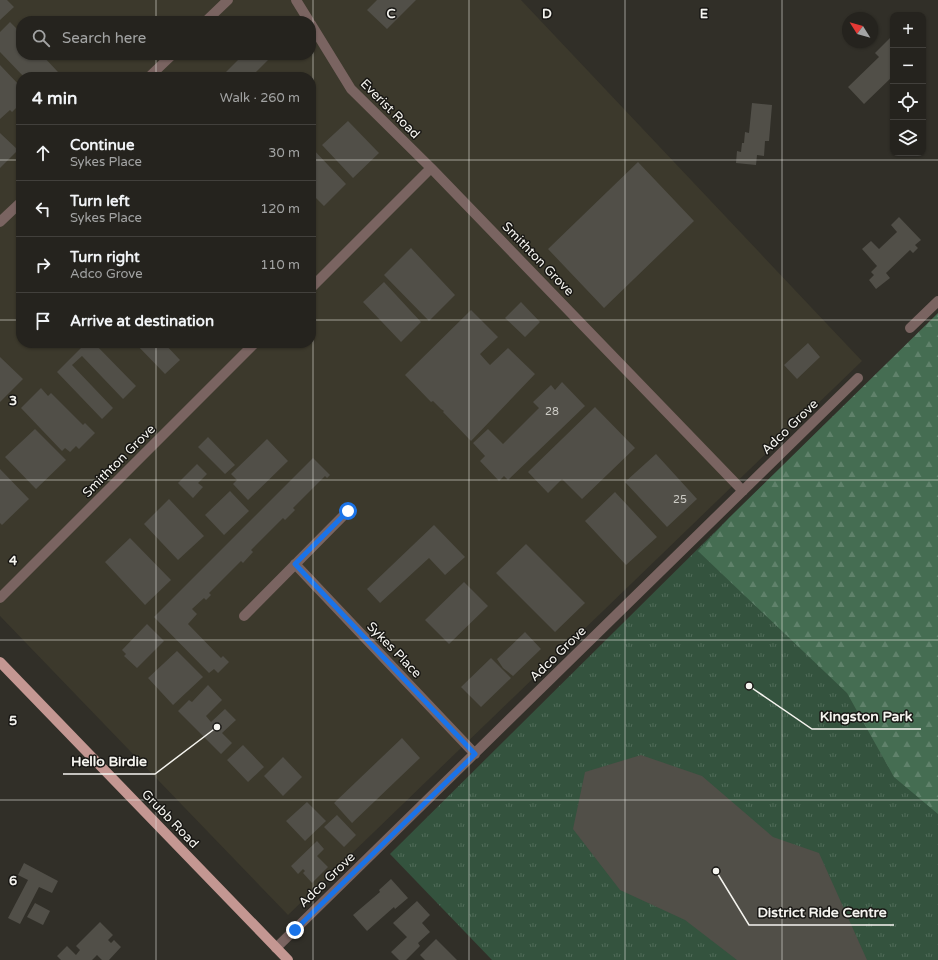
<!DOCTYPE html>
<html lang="en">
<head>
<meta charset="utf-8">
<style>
  :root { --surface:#25231e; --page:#312f2b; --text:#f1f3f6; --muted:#a3a4a4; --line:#42403c }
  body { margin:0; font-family:"Varela Round",sans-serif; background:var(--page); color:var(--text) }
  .controls { position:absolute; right:12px; top:12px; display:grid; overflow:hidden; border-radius:8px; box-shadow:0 1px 3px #0004 }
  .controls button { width:36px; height:36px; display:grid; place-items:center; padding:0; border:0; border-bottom:1px solid var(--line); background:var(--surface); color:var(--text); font:20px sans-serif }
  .compass { position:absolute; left:842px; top:12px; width:36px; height:36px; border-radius:50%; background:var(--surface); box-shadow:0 1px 3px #0004; rotate:307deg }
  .stop { position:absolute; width:12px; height:12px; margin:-9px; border:3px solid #1a73e8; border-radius:50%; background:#fff }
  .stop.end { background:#1a73e8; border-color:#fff; box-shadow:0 1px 4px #0008 }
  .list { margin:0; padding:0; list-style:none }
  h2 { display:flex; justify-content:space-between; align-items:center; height:52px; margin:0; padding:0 16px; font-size:17px }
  h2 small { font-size:13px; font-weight:400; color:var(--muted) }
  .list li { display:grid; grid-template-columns:26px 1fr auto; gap:12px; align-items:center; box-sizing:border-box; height:56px; padding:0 16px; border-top:1px solid var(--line) }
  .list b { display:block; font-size:15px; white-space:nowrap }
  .list p { margin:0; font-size:13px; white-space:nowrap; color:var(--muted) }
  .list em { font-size:13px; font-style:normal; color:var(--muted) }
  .icon { flex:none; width:22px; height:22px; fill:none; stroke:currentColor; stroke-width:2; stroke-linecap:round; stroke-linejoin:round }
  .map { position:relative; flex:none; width:938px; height:960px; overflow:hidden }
  .search { position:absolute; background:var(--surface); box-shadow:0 1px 3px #0004; left:16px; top:16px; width:300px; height:44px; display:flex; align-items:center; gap:10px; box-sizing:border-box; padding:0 14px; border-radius:16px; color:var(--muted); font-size:15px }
  .panel { position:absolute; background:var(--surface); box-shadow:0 1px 3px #0004; left:16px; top:72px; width:300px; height:276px; border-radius:16px }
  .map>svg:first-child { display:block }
  .built { fill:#3c392c; fill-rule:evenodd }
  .grass { fill:url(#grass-tufts) }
  .forest { fill:url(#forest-firs) }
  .building { fill:#514f48 }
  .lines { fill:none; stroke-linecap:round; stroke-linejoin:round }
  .minor { stroke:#7a6461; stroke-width:10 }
  .major { stroke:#c49792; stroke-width:10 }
  .route { stroke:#1a73e8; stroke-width:5 }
  .grid { fill:none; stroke:#f5f4ef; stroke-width:1; stroke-opacity:0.55 }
  .labels { text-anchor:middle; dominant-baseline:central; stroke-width:3; stroke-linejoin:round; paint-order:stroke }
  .number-label { font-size:11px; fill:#cccbc5 }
  .street-label { font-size:13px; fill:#f5f4ef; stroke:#181714 }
  .grid-label { font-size:13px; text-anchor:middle; font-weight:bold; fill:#f5f4ef; stroke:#181714; stroke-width:3; stroke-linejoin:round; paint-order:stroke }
  .leader { fill:none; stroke:#f5f4ef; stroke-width:1.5 }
  .callout-dot { fill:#f5f4ef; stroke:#181714; stroke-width:1.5 }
  .callout-label { font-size:14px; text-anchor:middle; font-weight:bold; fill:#f5f4ef; stroke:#181714; stroke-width:3; stroke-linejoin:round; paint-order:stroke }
</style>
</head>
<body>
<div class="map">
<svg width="938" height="960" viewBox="0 0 938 960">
  <defs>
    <pattern id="grass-tufts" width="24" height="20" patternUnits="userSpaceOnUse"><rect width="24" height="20" fill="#34533e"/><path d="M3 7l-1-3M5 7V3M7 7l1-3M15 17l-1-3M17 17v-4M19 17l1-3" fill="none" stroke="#526c5a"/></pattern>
    <pattern id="forest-firs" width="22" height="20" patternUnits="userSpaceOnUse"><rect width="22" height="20" fill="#456d52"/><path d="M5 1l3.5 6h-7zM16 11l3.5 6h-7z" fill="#60826b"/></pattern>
  </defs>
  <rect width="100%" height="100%" fill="#312f28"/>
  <path class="built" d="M0,0h521l341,361 -574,554 -288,-299zM21,21h290v34h-290zM21,77h290v266h-290z"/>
  <path class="grass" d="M938,314v646h-446l-102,-106 339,-336z"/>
  <path class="forest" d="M938,313v501l-44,-37 -47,-84 -149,-142 31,-33z"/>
  <path class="building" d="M0,0h7l7,7 -14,13z
    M377,0h39l-29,29 -20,-19z
    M10,22l11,11v22h21l16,17 -5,5h-29l-24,-25v-20z
    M891,37l2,3v36l-29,28 -16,-17 31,-30 -4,-4z
    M243,55h30l-22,22h-30z
    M0,65l21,22v16l-9,9 -2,-2 -10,9z
    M752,103l20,2 -3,36h-4l-1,15 -7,-1 -1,10 -20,-2 1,-12 4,1 1,-9h2l1,-11 4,1z
    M348,121l31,32 -26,25 -31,-33z
    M0,133l18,17 -18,18z
    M311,147l35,37 -22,22 -13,-13z
    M638,162l56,59 -90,87 -56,-59z
    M899,217l22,23 -6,5 3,3 -5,5 -3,-3 -24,23 4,5 -14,11 -7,-9 5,-5 -3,-3 6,-6 -15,-17 9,-8 8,8 18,-17 -6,-7z
    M411,248l44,47 -26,26 -45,-46z
    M384,282l37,40 -20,20 -38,-40z
    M521,302l19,20 -15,15 -20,-19z
    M471,310l27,27 -18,17 8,9 2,2 18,-17 27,26 -64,67 -28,-29 1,-1 -3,-2 -8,-8 -2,1 -26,-27z
    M86,343h8l42,43 -13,13 -41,-43 -10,9 41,43 -11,11 -45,-47z
    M135,343h29l16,17 -15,14z
    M808,343l12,14 -23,22 -13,-14z
    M0,357l23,22 -23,23z
    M562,382l23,24 -77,74 -4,-4 -5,5 -19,-20 5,-5 -12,-13 15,-14 15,15 36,-36 -6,-6 18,-17 4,5z
    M41,388l7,8 3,-3 32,32 2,-2 10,10 -16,16 -3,-3 -6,6 -5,-4 -3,3 -41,-43z
    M595,407l40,41 -53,51 -20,-20 -14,14 -20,-21z
    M35,429l31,31 -30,29 -31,-32z
    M208,437l27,28 -10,9 -27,-27z
    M267,439l21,22 -40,39 -15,-16 4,-4 -6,-6z
    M656,454l41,45 -30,28 -42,-45z
    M313,458l17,17 -3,3 -2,-2 -32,32 2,2 -10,10 -2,-2 -32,32 2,2 -10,11 -2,-2 -32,32 2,2 -5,5 -2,-2 -12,11 5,5 -9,10 33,34 2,-2 6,6 -11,11 -4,-4 -5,4 -55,-56z
    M197,464l10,10 -9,9 5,4 -10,11 -15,-15z
    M0,469l29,30 -27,26 -2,-2z
    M230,491l19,20 -25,24 -19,-20z
    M615,492l42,45 -31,28 -41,-44z
    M169,499l35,37 -26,24 -34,-36z
    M434,525l31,32 -20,18 -16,-17 -49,45 -13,-14z
    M130,538l41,42 -26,25 -40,-43z
    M526,544l59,59 -30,29 -59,-59z
    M464,582l24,24 -39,38 -24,-24z
    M147,624l17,17 -27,27 -13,-12 2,-2 -4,-4z
    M525,632l16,17 -28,27 -10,-8 -6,-9z
    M177,651l26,26 -30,28 -25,-27z
    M491,658l20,20 -30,29 -20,-20z
    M208,685l14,15 -16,16 5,6 14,-13 11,11 -14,13 10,10 -11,11 -43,-43 11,-11 3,2z
    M402,738l18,20 -68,65 -18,-20z
    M243,745l21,22 -16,15 -21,-22z
    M641,755l61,21 71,61 46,16 48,107h-130l-52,-40 -65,-30 -47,-61 12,-57z
    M283,757l19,20 -19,19 -19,-20z
    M307,802l19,19 -21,20 -19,-20z
    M337,815l19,20 -12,12 -20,-20z
    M317,841l7,8 -7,7 11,11 -16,16 -9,-10 2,-2 -2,-2 -5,5 -7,-8z
    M24,863l34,18 -6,12 -13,-6 -19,37 -12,-6 20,-38 -10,-5z
    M391,879l17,19 -13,11 -1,-2 -27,24 -14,-16 27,-23 -1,-2z
    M417,901l13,14 -8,8 8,9 -12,11 2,3 -14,14h-7l-8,-8 16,-15 -14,-14z
    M35,903l15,8 -7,14 -16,-8z
    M100,922l13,13 -5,5 3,3 3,-3 7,7 -12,13h-7l-5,-5 -5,5h-31l-4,-4 10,-10 9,9 4,-5 -4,-4z
    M436,939l21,21h-32l-5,-5z"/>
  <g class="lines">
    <path class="minor" d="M296,0l13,21
      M206,21l22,-21
      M311,24l40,65 80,79 312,323
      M149,77l23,-22
      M0,222l21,-20
      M311,288l120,-120
      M910,328l28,-27
      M295,564l180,190
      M0,598l255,-255
      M244,616l104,-105
      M276,948l582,-570"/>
    <path class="major" d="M0,662l288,298"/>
  </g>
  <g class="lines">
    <path class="route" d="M295,930l180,-176 -180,-190 53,-53"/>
  </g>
  <path class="grid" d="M156,0v21M313,0v960M469,0v960M625,0v960M782,0v960M156,55v22M0,160h21M311,160h627M0,320h21M311,320h627M156,343v617M0,480h938M0,640h938M0,800h938"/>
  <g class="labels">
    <g class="number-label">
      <text x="552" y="411">28</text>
      <text x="680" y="499">25</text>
    </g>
    <g class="street-label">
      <text transform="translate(390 109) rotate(45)">Everist Road</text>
      <text transform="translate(538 259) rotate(46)">Smithton Grove</text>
      <text transform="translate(790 427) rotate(-44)">Adco Grove</text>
      <text transform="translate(119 461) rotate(-45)">Smithton Grove</text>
      <text transform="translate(394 650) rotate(46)">Sykes Place</text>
      <text transform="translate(558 654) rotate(-44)">Adco Grove</text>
      <text transform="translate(170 819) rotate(46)">Grubb Road</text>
      <text transform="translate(327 880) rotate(-44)">Adco Grove</text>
    </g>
  </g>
  <g class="grid-label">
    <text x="391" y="18">C</text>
    <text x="547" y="18">D</text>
    <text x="704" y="18">E</text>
    <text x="13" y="405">3</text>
    <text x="13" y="565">4</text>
    <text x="13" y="725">5</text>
    <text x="13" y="885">6</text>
  </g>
  <path class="leader" d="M749 686L812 729H921M217 727L155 774H63M716 871L749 925H894"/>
  <g class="callout-dot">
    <circle cx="749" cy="686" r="4"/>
    <circle cx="217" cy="727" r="4"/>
    <circle cx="716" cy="871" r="4"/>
  </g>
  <g class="callout-label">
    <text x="866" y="721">Kingston Park</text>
    <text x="109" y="766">Hello Birdie</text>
    <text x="822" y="917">District Ride Centre</text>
  </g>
</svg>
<div class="controls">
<button>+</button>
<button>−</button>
<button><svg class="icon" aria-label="locate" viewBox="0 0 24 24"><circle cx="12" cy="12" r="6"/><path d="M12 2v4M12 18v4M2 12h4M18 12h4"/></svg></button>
<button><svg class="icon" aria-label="layers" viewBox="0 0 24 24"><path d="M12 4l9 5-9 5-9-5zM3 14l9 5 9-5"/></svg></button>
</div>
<svg class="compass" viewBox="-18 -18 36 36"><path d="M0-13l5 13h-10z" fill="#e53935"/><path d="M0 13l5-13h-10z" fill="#a3a4a4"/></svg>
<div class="stop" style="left:348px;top:511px"></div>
<div class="stop end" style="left:295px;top:930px"></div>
<div class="search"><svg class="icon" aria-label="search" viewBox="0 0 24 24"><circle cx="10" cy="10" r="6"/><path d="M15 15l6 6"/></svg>Search here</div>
<section class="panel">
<h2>4 min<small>Walk · 260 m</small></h2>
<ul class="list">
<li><svg class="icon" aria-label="ahead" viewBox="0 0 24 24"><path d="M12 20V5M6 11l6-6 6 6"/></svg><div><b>Continue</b><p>Sykes Place</p></div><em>30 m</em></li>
<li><svg class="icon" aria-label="left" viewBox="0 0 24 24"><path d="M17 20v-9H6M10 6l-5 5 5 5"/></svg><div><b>Turn left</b><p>Sykes Place</p></div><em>120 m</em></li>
<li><svg class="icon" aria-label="right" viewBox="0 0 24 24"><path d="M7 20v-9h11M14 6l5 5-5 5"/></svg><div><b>Turn right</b><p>Adco Grove</p></div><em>110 m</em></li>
<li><svg class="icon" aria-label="arrive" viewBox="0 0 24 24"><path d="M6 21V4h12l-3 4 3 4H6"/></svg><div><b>Arrive at destination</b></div></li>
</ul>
</section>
</div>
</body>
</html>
